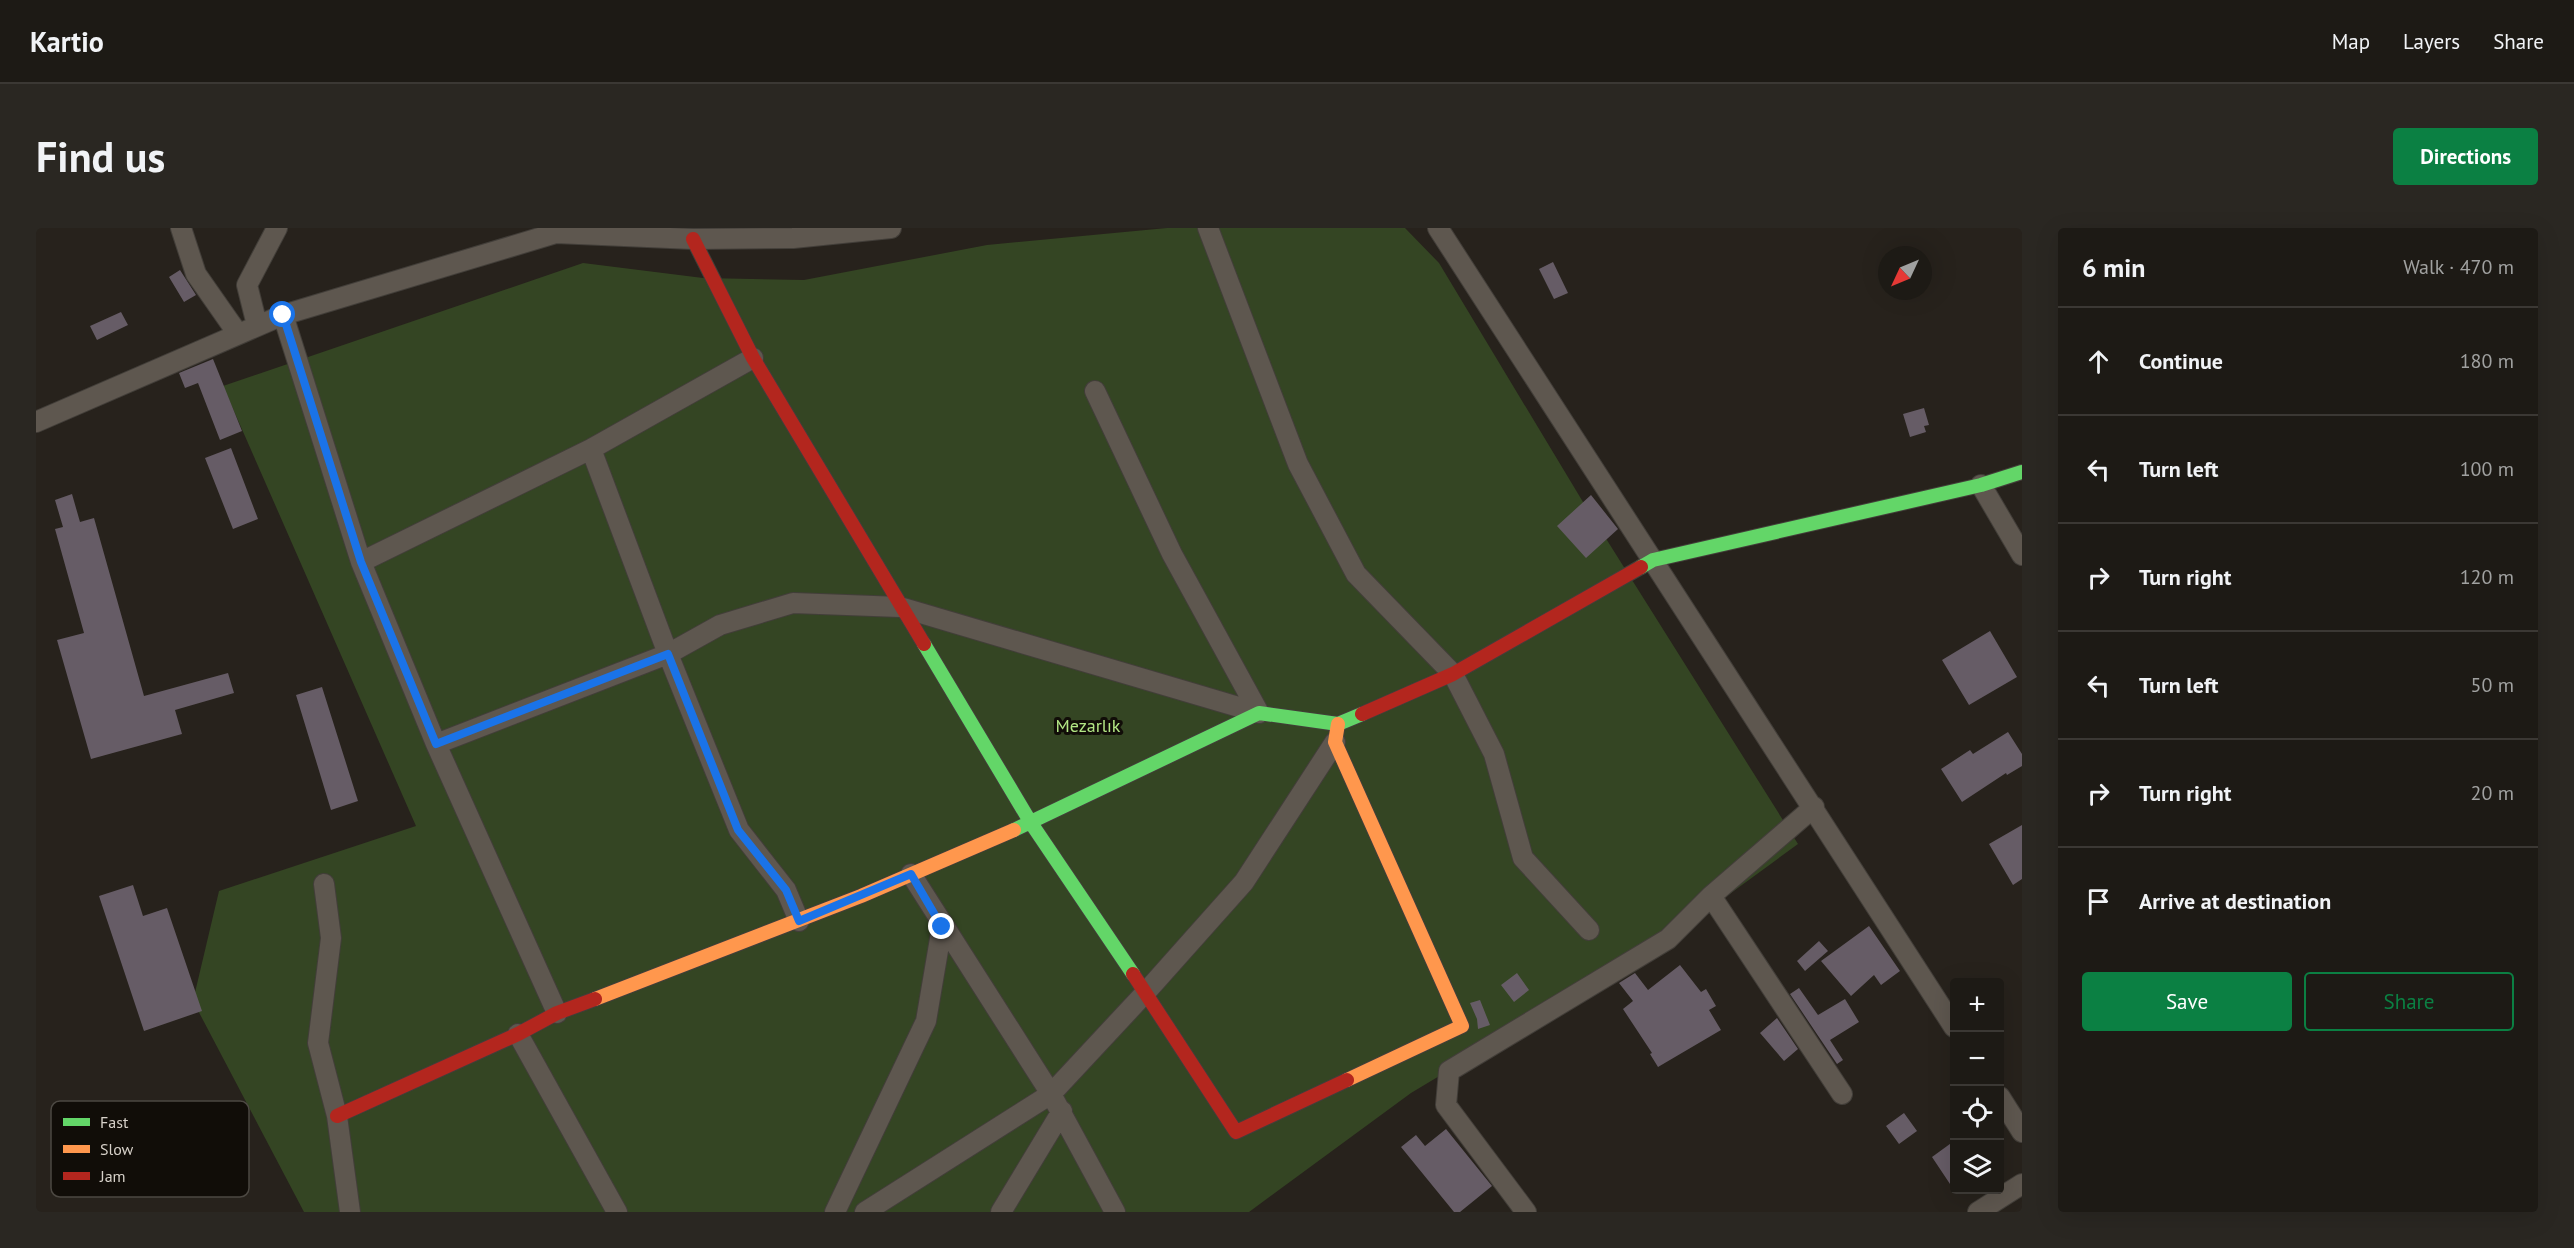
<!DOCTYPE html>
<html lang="en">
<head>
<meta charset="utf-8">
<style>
  :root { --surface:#1d1a15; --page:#2a2722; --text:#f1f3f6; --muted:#a0a1a0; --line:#3b3834; --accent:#0b8043 }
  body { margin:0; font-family:"PT Sans",sans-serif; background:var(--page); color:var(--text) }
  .controls { position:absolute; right:18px; bottom:18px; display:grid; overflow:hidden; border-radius:6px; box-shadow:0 6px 24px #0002 }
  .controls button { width:54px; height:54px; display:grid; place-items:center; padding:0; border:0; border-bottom:2px solid var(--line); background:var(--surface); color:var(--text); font:30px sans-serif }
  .compass { position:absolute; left:1842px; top:18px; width:54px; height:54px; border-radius:50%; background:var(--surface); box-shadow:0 6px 24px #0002; rotate:226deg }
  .stop { position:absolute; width:18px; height:18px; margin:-14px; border:4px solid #1a73e8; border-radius:50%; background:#fff }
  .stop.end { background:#1a73e8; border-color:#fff; box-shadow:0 2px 6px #0008 }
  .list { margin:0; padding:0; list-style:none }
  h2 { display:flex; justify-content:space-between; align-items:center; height:78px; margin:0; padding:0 24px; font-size:26px }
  h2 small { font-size:20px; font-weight:400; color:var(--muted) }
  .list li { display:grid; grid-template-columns:39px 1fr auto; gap:18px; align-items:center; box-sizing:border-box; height:108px; padding:0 24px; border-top:2px solid var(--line) }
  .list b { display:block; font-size:22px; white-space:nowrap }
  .list em { font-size:20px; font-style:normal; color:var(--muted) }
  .actions { display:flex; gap:12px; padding:18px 24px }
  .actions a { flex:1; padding:14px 0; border:2px solid var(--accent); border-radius:6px; text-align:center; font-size:21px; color:var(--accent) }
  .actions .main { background:var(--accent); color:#fff }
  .icon { flex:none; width:33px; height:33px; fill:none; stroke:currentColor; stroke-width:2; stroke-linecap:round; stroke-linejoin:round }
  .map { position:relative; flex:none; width:1986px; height:984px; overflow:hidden; border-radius:6px }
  header { display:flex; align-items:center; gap:36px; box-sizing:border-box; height:84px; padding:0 30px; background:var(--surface); border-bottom:2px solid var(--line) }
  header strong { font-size:28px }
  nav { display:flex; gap:33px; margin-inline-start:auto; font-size:21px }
  .intro { display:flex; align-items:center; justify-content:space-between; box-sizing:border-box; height:144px; padding:0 36px }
  h1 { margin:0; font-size:42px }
  .button { padding:15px 27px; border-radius:6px; background:var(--accent); color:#fff; font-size:21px; font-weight:700 }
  main { display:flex; gap:36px; padding:0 36px }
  aside { flex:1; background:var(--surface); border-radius:6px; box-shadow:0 6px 24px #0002 }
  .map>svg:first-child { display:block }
  .green { fill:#344523 }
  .building { fill:#665c66 }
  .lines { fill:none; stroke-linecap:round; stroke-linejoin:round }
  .street-casing { stroke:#423e39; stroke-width:22 }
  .fast-casing { stroke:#423e39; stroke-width:16 }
  .slow-casing { stroke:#423e39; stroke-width:16 }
  .jam-casing { stroke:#423e39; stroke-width:16 }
  .street { stroke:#5e574f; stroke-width:20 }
  .fast { stroke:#63d668; stroke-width:14 }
  .slow { stroke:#ff974d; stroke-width:14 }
  .jam { stroke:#b3261e; stroke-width:14 }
  .route { stroke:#1a73e8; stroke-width:8 }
  .labels { text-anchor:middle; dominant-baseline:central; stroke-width:6; stroke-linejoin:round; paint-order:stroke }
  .park-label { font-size:18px; fill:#b3e785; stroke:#110d08 }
  .key { fill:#110d08; stroke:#4c4842; stroke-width:1.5 }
  .key-label { font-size:16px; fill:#d7d1c9 }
</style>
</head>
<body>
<header>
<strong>Kartio</strong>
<nav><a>Map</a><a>Layers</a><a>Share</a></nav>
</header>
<div class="intro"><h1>Find us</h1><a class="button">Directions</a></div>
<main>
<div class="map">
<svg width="1986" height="984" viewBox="0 0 1986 984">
  <rect width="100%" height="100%" fill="#27221c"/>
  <path class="green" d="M1131,0h238l34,35 144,239 215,342 -130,95 -257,154 -162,119h-945l-111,-211 26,-110 197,-65 -193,-440 360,-123 120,15 101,2 183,-35z"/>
  <path class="building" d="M1517,34l15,31 -14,6 -15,-30z
    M144,42l16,25 -12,7 -15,-25z
    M85,84l7,13 -31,15 -7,-14z
    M177,131l29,72 -22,9 -22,-57 -13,5 -6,-15z
    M1888,180l5,17 -5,1 2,6 -16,5 -7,-23z
    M195,220l27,71 -25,10 -28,-71z
    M36,266l8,28 14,-4 50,178 84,-23 6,20 -59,17 7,24 -91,25 -34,-119 27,-7 -29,-104 8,-2 -8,-27z
    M1555,267l27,34 -32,29 -29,-32z
    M1954,403l27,46 -48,28 -27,-45z
    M286,459l36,114 -27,9 -35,-115z
    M1972,504l14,22v12l-15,9 -1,-2 -44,29 -21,-33 29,-19 3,4z
    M1986,597v54l-9,6 -24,-41z
    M97,657l10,31 24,-8 35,103 -58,20 -45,-135z
    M1833,698l31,45 -19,14 -7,-10 -23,21 -30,-35z
    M1783,713l9,10 -23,20 -8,-10z
    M1644,737l21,27 5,-3 10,17 -7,4 12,20 -63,37 -8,-13 2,-1 -29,-44 10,-8 -14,-18 16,-10 13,17z
    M1481,745l12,17 -15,12 -13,-17z
    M1763,760l19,27 27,-16 14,23 -29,18 13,20 -6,4 -47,-70z
    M1444,772l10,25 -12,4 -1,-10 -7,-16z
    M1741,790l21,31 -14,12 -24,-28z
    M1868,885l13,18 -18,13 -13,-18z
    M1410,901l46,57 -32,26h-6l-53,-65 15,-12 9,11z
    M1918,913v49l-22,-33z"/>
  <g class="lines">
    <defs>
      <path id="street" d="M145,0l15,46 42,60
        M1172,0l90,236 58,110 97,100 41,80 29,104 66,72
        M1402,0l516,799
        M247,87l78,247 75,182 121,269
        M221,97l-10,-40 30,-57
        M1059,163l77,163 87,159
        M0,194l247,-107 273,-82 137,6 100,-1 98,-10
        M555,221l77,205 71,176 47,60 13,31
        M1945,257l41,70
        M325,334l230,-113 162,-91
        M400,516l232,-90 52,-29 73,-22 107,4 359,106
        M875,646l140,220 64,118
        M288,656l7,54 -13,105 19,73 13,96
        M1675,668l131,198
        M482,806l99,178
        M1964,869l22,35
        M799,984l91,-191 16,-94
        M829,984l186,-118 95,-102 98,-110 91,-140
        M965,984l61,-101
        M1490,984l-80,-107 3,-34 219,-132 43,-43 103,-89
        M1942,984l44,-28"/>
      <path id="fast" d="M1605,339l12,-7 328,-75 41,-13
        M888,416l107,179 102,151
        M978,602l245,-117 79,11 24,-10"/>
      <path id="slow" d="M1302,496l-3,18 127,284 -115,54
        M559,771l266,-103 153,-66"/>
      <path id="jam" d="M657,11l60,119 171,286
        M1326,486l91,-40 188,-107
        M1097,746l103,158 111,-52
        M301,888l181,-82 39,-21 38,-14"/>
    </defs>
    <use href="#street" class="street-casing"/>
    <use href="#fast" class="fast-casing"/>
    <use href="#slow" class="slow-casing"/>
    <use href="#jam" class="jam-casing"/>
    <use href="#street" class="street"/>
    <use href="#fast" class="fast"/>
    <use href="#slow" class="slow"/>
    <use href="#jam" class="jam"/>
  </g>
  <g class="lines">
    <path class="route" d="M247,87l78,247 75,182 232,-90 70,176 48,60 13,31 112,-47 31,53"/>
  </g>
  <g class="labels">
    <g class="park-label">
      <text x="1052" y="497">Mezarlık</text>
    </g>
  </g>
  <rect x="15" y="873" width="198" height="96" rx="9" class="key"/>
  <rect x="27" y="890" width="27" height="8" fill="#63d668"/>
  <rect x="27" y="917" width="27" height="8" fill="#ff974d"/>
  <rect x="27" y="944" width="27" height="8" fill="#b3261e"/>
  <g class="key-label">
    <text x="64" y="900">Fast</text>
    <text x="64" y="927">Slow</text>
    <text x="64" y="954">Jam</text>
  </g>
</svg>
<div class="controls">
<button>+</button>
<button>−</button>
<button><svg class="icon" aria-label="locate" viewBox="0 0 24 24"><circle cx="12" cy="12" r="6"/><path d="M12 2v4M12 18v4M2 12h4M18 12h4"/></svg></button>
<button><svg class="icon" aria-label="layers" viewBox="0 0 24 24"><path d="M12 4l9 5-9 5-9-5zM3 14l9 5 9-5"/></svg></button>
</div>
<svg class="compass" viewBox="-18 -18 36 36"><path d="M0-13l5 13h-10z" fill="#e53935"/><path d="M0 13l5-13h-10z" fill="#a0a1a0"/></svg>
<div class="stop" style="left:247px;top:87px"></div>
<div class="stop end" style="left:906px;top:699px"></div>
</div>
<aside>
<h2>6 min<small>Walk · 470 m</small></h2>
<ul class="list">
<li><svg class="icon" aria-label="ahead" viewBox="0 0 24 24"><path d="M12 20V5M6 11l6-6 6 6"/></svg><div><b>Continue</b></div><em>180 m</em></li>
<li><svg class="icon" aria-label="left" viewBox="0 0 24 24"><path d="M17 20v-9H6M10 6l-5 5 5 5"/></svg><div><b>Turn left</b></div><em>100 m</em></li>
<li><svg class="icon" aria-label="right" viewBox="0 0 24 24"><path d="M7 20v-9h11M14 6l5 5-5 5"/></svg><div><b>Turn right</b></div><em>120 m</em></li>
<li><svg class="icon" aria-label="left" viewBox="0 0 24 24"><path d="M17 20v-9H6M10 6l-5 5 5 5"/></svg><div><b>Turn left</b></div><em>50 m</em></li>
<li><svg class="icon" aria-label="right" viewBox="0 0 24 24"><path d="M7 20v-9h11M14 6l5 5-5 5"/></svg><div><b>Turn right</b></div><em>20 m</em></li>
<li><svg class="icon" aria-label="arrive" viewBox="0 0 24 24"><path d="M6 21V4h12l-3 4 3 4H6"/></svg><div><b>Arrive at destination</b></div></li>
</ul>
<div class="actions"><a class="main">Save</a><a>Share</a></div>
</aside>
</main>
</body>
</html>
